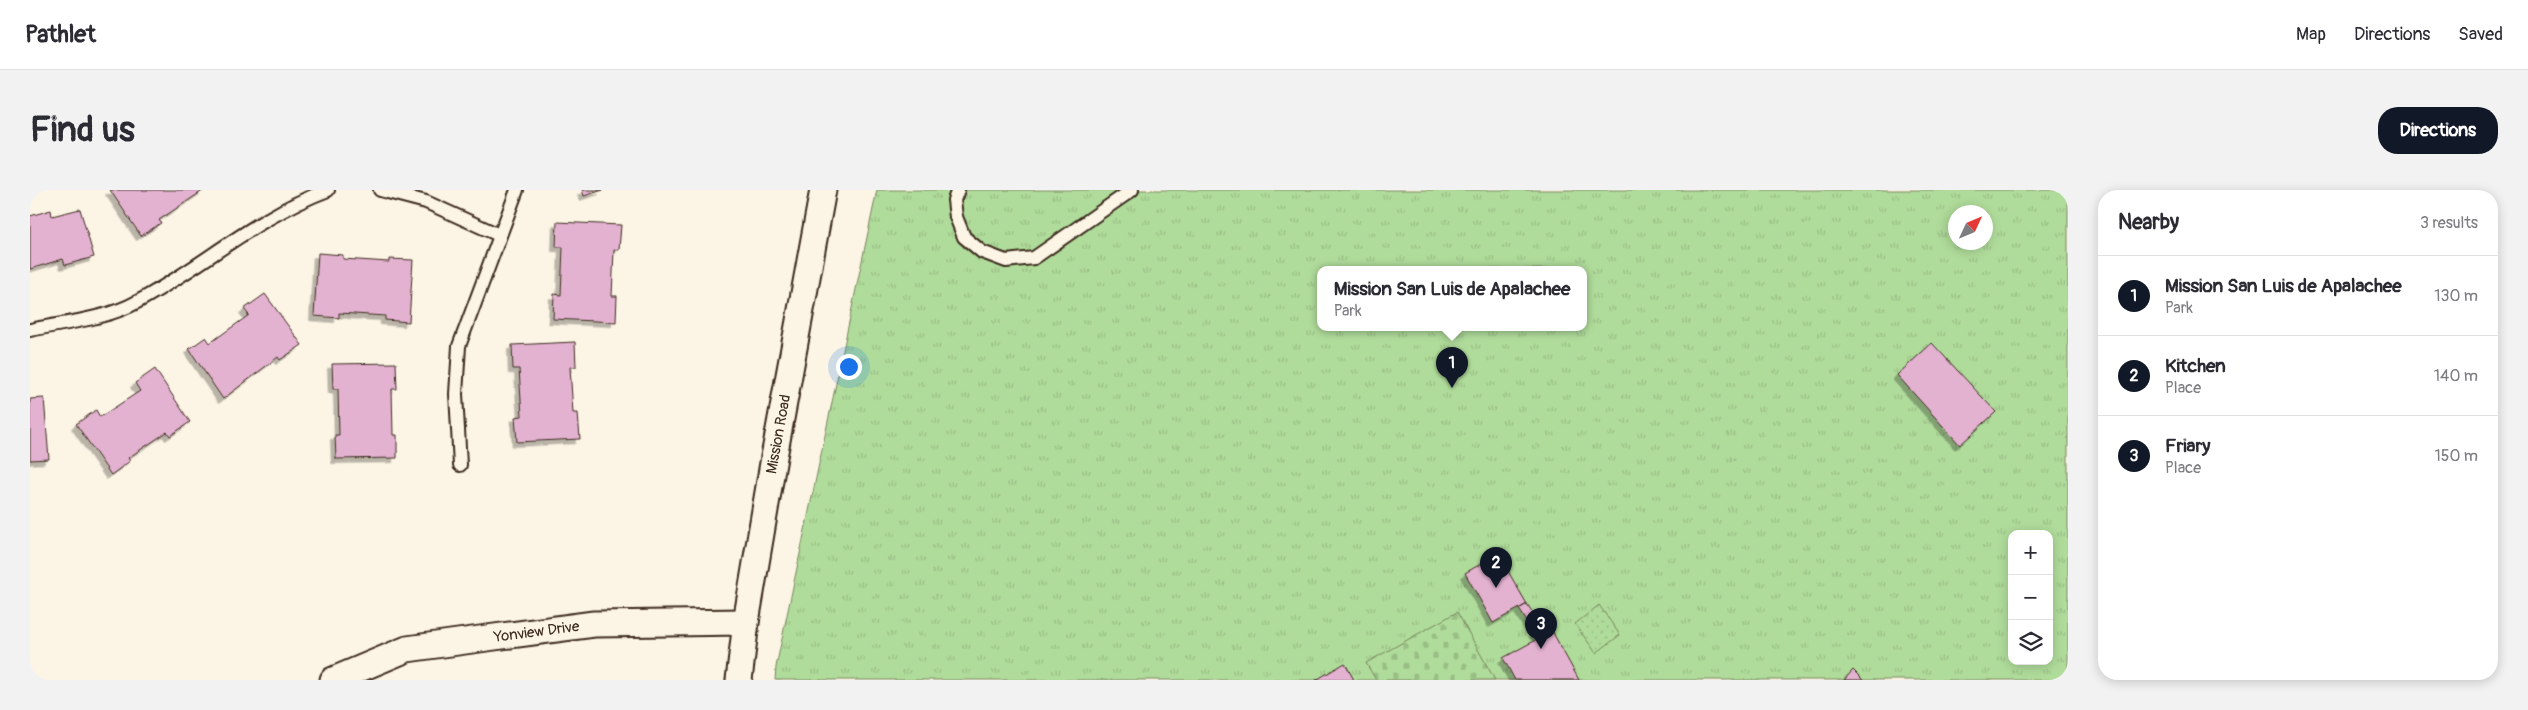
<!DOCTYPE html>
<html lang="en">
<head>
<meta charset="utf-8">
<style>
  :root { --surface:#fff; --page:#f2f2f3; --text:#2b2b33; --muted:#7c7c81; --line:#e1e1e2; --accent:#111827 }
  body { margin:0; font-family:Pangolin,sans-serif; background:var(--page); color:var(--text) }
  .controls { position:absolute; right:15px; bottom:15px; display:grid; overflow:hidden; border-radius:10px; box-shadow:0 2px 12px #0003 }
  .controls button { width:45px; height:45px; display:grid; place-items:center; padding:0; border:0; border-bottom:1px solid var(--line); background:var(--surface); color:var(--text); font:25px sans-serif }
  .compass { position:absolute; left:1918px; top:15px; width:45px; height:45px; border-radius:50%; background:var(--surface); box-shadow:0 2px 12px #0003; rotate:46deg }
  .you { position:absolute; left:818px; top:176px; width:18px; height:18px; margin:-12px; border:4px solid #fff; border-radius:50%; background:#1a73e8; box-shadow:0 0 0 8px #1a73e833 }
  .badge { display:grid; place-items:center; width:32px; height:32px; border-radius:50%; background:var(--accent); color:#fff; font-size:16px; font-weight:700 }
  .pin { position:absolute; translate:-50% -41px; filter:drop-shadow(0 1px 2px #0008) }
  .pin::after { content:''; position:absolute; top:26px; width:18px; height:15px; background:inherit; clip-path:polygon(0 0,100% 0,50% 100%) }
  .popup { position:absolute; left:1287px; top:76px; width:270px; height:65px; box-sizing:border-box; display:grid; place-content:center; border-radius:10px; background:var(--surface); filter:drop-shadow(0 1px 4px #0005); font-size:16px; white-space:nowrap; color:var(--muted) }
  .popup b { font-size:19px; color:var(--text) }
  .popup::after { content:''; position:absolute; left:50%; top:100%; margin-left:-10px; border:10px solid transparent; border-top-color:var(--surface) }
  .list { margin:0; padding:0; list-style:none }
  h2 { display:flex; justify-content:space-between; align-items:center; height:65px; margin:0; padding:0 20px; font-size:21px }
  h2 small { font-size:16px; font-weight:400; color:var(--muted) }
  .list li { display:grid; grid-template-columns:32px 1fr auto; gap:15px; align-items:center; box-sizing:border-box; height:80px; padding:0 20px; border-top:1px solid var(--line) }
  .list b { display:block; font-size:19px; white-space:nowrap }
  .list p { margin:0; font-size:16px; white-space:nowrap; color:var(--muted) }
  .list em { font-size:16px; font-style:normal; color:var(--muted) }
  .icon { flex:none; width:28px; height:28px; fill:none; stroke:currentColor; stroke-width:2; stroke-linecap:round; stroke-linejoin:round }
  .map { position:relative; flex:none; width:2038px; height:490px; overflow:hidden; border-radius:20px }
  header { display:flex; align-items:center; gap:30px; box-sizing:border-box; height:70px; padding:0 25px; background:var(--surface); border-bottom:1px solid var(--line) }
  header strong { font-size:24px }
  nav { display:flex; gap:28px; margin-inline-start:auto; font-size:18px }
  .intro { display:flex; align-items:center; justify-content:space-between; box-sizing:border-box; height:120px; padding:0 30px }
  h1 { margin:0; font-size:35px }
  .button { padding:12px 22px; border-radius:20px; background:var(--accent); color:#fff; font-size:18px; font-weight:700 }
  main { display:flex; gap:30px; padding:0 30px }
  aside { flex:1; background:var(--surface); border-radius:20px; box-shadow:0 2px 12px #0003 }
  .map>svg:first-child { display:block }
  .grass { fill:url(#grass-tufts); stroke:#76835c; fill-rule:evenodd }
  .cemetery { fill:url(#cemetery-stones); stroke:#76835c }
  .garden { fill:url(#garden-dots); stroke:#76835c }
  .building { fill:#e4b2d1; stroke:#3b2a1e; filter:url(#shadow) }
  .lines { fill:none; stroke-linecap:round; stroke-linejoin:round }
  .service-casing { stroke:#3b2a1e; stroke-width:16 }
  .minor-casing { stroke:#3b2a1e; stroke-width:29 }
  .service { stroke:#fcf5e5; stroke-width:12 }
  .minor { stroke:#fcf5e5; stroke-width:25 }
  .labels { text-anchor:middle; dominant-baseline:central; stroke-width:4; stroke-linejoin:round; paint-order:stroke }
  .street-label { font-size:15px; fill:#3b2a1e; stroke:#fcf5e5 }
</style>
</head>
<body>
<header>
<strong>Pathlet</strong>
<nav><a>Map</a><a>Directions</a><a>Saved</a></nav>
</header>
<div class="intro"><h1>Find us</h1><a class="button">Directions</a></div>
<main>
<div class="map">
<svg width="2038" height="490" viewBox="0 0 2038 490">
  <defs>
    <pattern id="grass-tufts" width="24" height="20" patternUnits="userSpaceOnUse" patternTransform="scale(1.25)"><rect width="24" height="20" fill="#b0dc9b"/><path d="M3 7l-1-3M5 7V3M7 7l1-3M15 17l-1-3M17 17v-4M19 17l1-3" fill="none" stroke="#98bd85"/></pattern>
    <pattern id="cemetery-stones" width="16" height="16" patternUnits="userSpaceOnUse" patternTransform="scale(1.25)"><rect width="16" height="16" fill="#b0dc9b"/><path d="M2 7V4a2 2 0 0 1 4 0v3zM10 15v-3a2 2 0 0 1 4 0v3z" fill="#98bd85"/></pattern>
    <pattern id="garden-dots" width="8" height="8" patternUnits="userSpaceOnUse" patternTransform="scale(1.25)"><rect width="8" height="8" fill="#b0dc9b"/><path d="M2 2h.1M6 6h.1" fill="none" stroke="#98bd85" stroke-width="1.8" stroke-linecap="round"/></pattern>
    <filter id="shadow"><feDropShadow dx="-4.5" dy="4.5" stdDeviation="0" flood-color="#0004"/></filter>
  </defs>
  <rect width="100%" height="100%" fill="#fcf5e5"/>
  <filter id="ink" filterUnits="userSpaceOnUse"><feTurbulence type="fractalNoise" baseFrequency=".02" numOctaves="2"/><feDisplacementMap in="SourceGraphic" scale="10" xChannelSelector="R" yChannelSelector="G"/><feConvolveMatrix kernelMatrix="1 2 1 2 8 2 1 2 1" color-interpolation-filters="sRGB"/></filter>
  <g filter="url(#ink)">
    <path class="grass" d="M847,0h1191v490h-1293l1,-13zM1926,22h30v30h-30zM1291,79h262v58h-262zM1982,344h37v127h-37z"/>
    <path class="cemetery" d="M1427,422l38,68h-119l-10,-17z"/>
    <path class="garden" d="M1569,415l21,30 -24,18 -21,-29z"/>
    <path class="building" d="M80,0h94l-45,30 2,3 -20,13z
      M552,0h21l-19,6z
      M50,19l14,48 -29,8 -2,-6 -33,10v-53l21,-6 1,6z
      M527,32l64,3 -2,25h-5l-2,46h5l-1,26 -63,-3 1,-25 7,1 2,-48h-7z
      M288,63l25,2v4l46,3v-3l24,1 -4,62 -24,-2v-4l-46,-3v5l-25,-2z
      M235,104l37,51 -22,15 -2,-3 -55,42 -34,-50 17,-12 4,6 39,-28 -5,-6z
      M545,152l1,25h-6l3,46h5l2,26 -63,3 -2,-25 7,-1 -3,-47h-6l-1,-24z
      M1902,153l64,69 -36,33 -63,-70z
      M366,173l1,26h-5l1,46h4v23l-61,1 -1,-24h4l-1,-46h-5l-1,-25z
      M125,179l35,53 -20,14 -3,-4 -39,26 2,3 -19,14 -35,-51 20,-14 4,7 40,-26 -5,-8z
      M14,208l5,61 -19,1v-61z
      M1468,364l29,50 -34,19 -28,-50z
      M1497,414l20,30 -9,5 -19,-30z
      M1522,441l27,49h-64l-12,-22z
      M1315,473l9,17h-38z
      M1823,480l10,10h-19z"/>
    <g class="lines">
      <defs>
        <path id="service" d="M350,0l46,12 73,33
          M928,0l-4,10 2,17 8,20 18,15 24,9 28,-3 98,-68
          M0,140c33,-7 77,-11 107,-28 65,-35 120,-86 191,-112
          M430,275l-4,-71 3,-48 58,-156"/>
        <g id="minor">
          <path id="s1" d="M303,490l74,-31 80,-11 107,-14 152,-2"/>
          <path id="s2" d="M709,490l7,-58 28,-165 49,-267"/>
        </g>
      </defs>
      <use href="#service" class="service-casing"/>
      <use href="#minor" class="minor-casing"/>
      <use href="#service" class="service"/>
      <use href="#minor" class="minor"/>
    </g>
  </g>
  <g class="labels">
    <g class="street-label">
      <text stroke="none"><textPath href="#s2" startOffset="249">Mission Road</textPath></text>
      <text stroke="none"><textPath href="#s1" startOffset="211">Yonview Drive</textPath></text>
    </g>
  </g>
</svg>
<div class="controls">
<button>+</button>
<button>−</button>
<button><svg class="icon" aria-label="layers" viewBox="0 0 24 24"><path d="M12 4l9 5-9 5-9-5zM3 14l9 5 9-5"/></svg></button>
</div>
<svg class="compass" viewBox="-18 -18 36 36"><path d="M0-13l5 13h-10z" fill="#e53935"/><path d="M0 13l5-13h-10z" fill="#7c7c81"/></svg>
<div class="you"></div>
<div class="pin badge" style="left:1422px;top:198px">1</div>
<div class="popup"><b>Mission San Luis de Apalachee</b>Park</div>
<div class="pin badge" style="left:1466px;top:398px">2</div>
<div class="pin badge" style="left:1511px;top:459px">3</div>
</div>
<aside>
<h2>Nearby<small>3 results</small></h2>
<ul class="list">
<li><span class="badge">1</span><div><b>Mission San Luis de Apalachee</b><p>Park</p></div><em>130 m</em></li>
<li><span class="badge">2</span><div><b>Kitchen</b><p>Place</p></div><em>140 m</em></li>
<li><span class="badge">3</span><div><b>Friary</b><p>Place</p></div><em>150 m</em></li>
</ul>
</aside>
</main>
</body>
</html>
